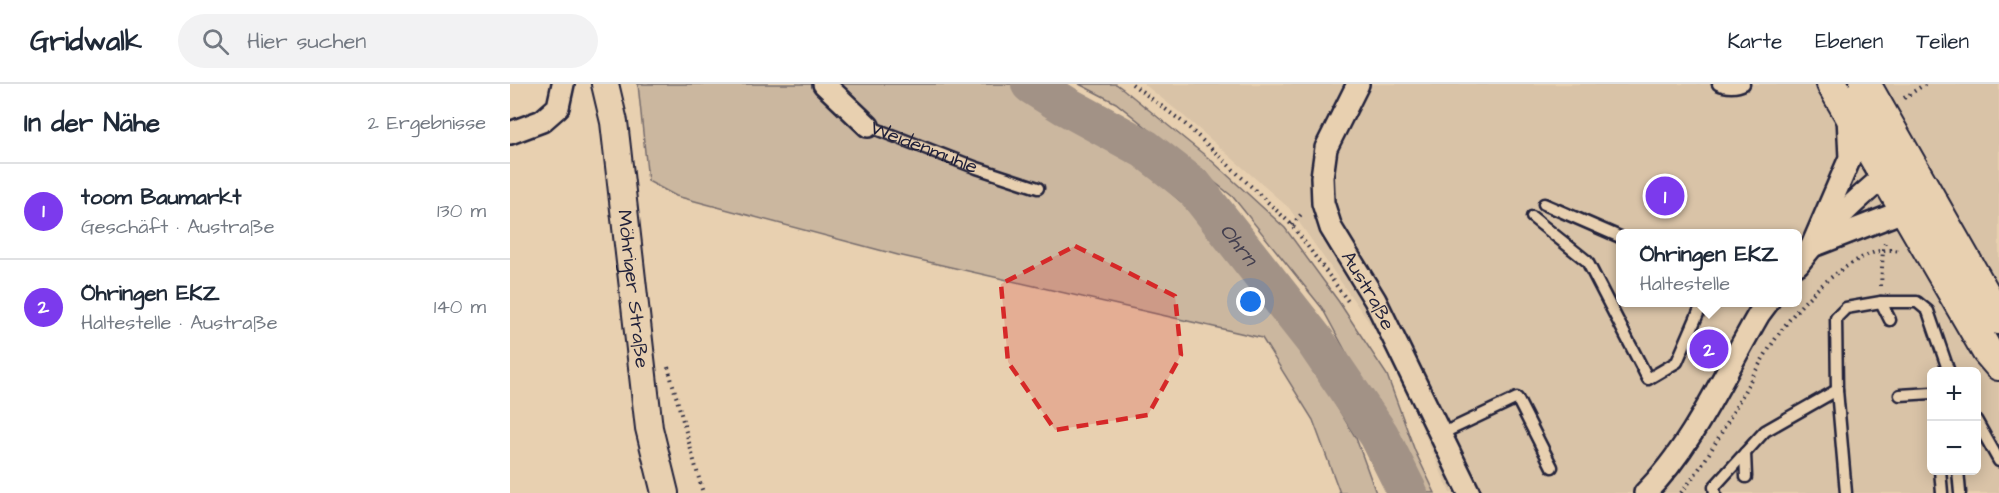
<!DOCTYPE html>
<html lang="de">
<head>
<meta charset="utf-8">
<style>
  :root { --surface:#fff; --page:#f2f2f3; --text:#1f2937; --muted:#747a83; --line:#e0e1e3; --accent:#7c3aed }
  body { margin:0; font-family:"Architects Daughter",sans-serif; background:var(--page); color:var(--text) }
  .controls { position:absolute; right:18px; bottom:18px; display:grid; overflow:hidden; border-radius:9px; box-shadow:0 3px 15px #0003 }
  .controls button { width:54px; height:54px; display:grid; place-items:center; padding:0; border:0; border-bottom:2px solid var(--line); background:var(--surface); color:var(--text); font:30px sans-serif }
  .you { position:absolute; left:741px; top:218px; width:21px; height:21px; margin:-15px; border:4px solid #fff; border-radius:50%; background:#1a73e8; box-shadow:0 0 0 9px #1a73e833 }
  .badge { display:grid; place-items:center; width:39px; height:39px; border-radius:50%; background:var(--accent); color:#fff; font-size:20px; font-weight:700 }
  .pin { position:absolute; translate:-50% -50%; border:3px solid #fff; box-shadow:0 2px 6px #0006 }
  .popup { position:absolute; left:1106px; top:145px; width:186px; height:78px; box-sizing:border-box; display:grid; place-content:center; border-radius:9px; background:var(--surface); filter:drop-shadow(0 2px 4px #0005); font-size:20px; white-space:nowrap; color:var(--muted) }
  .popup b { font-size:22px; color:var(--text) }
  .popup::after { content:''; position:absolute; left:50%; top:100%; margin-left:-12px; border:12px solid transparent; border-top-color:var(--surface) }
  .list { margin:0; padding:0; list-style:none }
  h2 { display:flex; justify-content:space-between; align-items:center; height:78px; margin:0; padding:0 24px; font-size:26px }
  h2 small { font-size:20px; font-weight:400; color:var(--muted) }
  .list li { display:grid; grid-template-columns:39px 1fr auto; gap:18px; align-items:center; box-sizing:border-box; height:96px; padding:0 24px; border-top:2px solid var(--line) }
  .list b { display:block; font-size:22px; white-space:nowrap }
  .list p { margin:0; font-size:20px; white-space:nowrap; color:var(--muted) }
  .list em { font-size:20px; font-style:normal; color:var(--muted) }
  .icon { flex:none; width:33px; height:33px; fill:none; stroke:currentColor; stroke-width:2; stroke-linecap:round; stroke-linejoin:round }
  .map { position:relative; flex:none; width:1489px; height:409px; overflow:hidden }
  header { display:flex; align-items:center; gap:36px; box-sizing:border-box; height:84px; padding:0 30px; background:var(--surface); border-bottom:2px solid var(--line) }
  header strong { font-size:28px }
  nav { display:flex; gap:33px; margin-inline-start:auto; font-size:21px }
  .search { width:420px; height:54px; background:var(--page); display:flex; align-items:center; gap:15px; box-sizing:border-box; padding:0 21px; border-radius:33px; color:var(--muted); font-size:22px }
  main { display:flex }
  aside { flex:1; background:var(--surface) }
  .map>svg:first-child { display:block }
  .built { fill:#d9c3a7; fill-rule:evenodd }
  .green { fill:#cbb79f; stroke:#766c6d; stroke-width:1.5 }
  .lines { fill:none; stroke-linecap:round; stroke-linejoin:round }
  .river { stroke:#a29286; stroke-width:40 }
  .service-casing { stroke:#22223b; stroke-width:15 }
  .minor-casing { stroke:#22223b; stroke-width:26 }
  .tertiary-casing { stroke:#22223b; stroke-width:30 }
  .secondary-casing { stroke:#22223b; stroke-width:34 }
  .path { stroke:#22223b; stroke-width:4; stroke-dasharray:1.5 4.5; stroke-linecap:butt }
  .service { stroke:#e8d0b0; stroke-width:10 }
  .minor { stroke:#e8d0b0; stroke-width:21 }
  .tertiary { stroke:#e8d0b0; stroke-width:26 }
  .secondary { stroke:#e8d0b0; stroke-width:30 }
  .marked { fill:#d62828; fill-opacity:0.2; stroke:#d62828; stroke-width:4.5; stroke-dasharray:12 8; stroke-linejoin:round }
  .labels { text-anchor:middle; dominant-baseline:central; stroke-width:4.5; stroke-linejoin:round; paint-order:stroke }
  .street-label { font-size:20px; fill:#22223b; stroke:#e8d0b0 }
  .water-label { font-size:21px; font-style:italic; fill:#423e4e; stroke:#e8d0b0 }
</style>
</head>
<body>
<header>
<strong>Gridwalk</strong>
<div class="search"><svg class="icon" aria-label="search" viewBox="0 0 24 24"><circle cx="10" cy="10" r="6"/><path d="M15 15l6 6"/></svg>Hier suchen</div>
<nav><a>Karte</a><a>Ebenen</a><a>Teilen</a></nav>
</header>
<main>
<aside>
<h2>In der Nähe<small>2 Ergebnisse</small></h2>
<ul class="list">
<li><span class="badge">1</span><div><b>toom Baumarkt</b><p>Geschäft · Austraße</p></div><em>130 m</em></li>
<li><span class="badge">2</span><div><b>Öhringen EKZ</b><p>Haltestelle · Austraße</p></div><em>140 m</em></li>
</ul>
</aside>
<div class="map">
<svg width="1489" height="409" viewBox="0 0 1489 409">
  <rect width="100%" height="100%" fill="#e8d0b0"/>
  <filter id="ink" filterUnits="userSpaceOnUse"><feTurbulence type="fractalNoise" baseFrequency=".0167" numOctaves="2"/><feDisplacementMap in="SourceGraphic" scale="12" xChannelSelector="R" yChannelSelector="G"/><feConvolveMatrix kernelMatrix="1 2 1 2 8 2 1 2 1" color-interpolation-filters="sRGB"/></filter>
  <g filter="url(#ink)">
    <path class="built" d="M634,0h855v409h-549l-62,-144 -99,-141 -104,-91zM1110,150h178v68h-178zM1422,288h44v98h-44z"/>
    <path class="green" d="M128,0h382l119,82 68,58 93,122 56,92 20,55h-36l-27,-73 -51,-82 -364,-83 -222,-59 -28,-15z
      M569,0h37l7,5 89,72 73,67 54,74 48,73 28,76 20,42h-20l-38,-84 -55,-101 -89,-111 -117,-94z"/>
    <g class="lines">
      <path class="river" id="s1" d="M521,0l35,22 79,43 49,38 121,154 64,94 29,58"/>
      <defs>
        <g id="service">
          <path d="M1208,0c8,4 19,4 26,0"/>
          <path id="s2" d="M358,42l109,42 61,20"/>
          <path d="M1034,120l76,33"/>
          <path d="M1022,133l55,44 61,118 29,-17 26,-60"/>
          <path d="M1371,218l9,18"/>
          <path d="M1390,311l32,-2"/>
          <path d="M1466,336l23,41"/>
          <path d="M931,350l76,-36 35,69"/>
          <path d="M1235,369l1,24"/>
          <path d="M1430,386l2,23"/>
          <path d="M1448,386l2,23"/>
          <path d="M1205,409l-1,-6 51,-56 72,-41"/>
          <path d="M1336,409l-9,-103 -1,-72 10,-10 35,-6h36l11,9 21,61"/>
        </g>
        <g id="minor">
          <path d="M314,0l44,42"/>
          <path id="s3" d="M848,0l-32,64 -4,29 1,26 8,25 44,72 94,193"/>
          <path d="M0,49l32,-12 16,-14 5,-23"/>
          <path d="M1308,160l88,-34"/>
          <path d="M1302,162l38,-88 -2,-42"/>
          <path d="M1288,180c25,-33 56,-63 88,-89"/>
          <path d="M1135,409c47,-46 80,-121 114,-179l9,-12"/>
        </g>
        <g id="tertiary">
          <path id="s4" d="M95,0l9,38 35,306 16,65"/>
        </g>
        <path id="secondary" d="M1322,0l155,267 12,14
          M1355,0l134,235"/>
      </defs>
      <use href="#service" class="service-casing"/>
      <use href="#minor" class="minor-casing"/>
      <use href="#tertiary" class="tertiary-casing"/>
      <use href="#secondary" class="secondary-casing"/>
      <path class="path" d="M622,0l52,39 108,102 58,79
        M1394,14l21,-14
        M782,141l11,-13
        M1371,202l2,-37 3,-9
        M158,283l35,126
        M1171,409c61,-74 82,-175 168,-228 16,-10 31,-18 51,-14"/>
      <use href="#service" class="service"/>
      <use href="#minor" class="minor"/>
      <use href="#tertiary" class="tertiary"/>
      <use href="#secondary" class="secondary"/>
    </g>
  </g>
  <path class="marked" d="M565,162l100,50 6,59 -33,60 -93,15 -47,-68 -7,-78z"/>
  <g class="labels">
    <g class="street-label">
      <text stroke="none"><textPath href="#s2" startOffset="60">Weidenmühle</textPath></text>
      <text stroke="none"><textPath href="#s4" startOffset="207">Möhriger Straße</textPath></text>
      <text stroke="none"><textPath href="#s3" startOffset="226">Austraße</textPath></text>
    </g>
    <g class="water-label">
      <text stroke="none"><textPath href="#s1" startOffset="266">Ohrn</textPath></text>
    </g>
  </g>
</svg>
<div class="controls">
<button>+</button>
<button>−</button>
</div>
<div class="you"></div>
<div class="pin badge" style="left:1155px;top:112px">1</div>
<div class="pin badge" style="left:1199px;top:265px">2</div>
<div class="popup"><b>Öhringen EKZ</b>Haltestelle</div>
</div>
</main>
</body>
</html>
